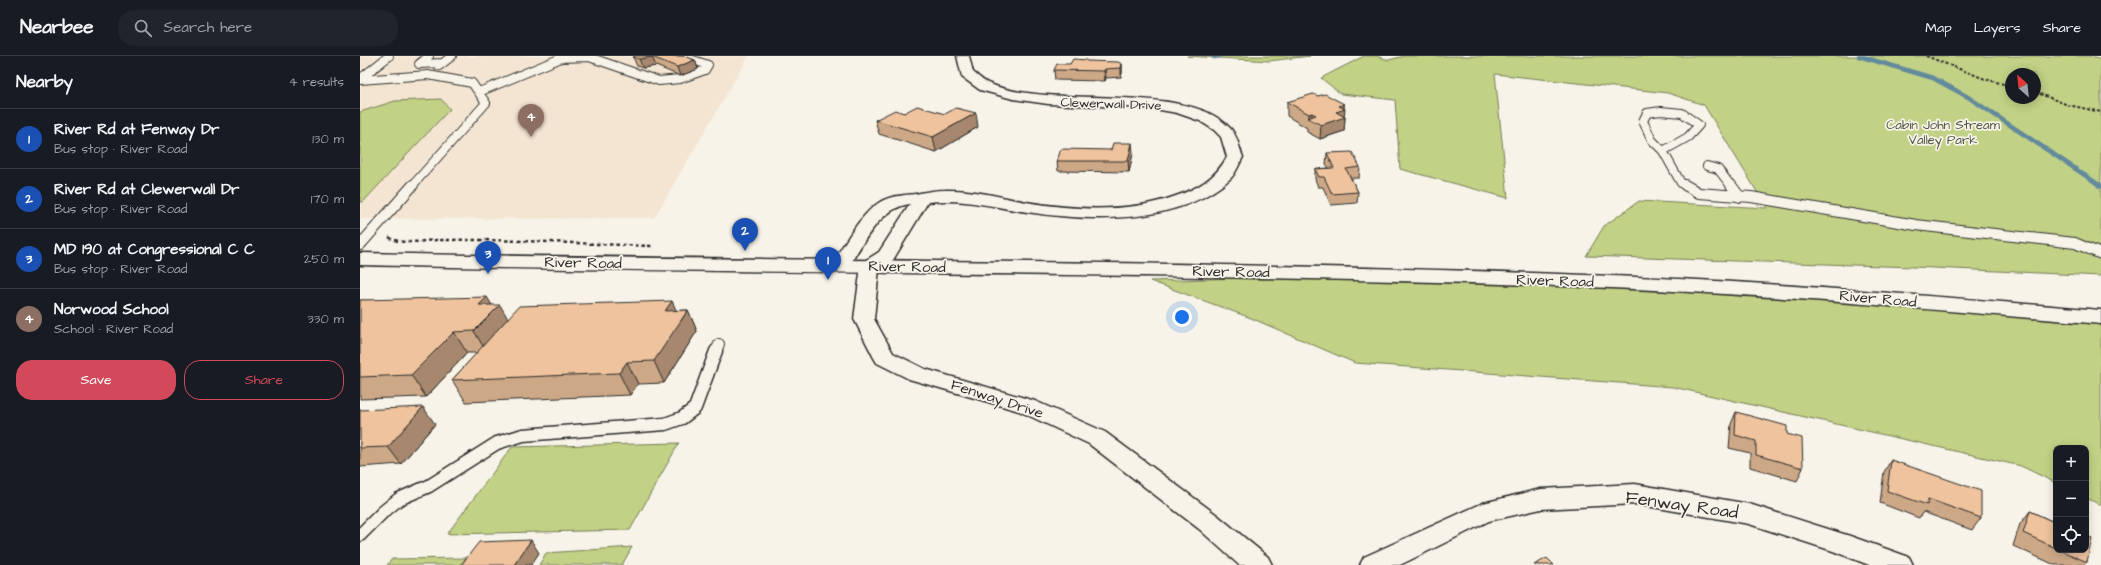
<!DOCTYPE html>
<html lang="en">
<head>
<meta charset="utf-8">
<style>
  :root { --surface:#171b24; --page:#20242c; --text:#f1f3f6; --muted:#9ea1a6; --line:#363941; --accent:#d1495b }
  body { margin:0; font-family:"Architects Daughter",sans-serif; background:var(--page); color:var(--text) }
  .controls { position:absolute; right:12px; bottom:12px; display:grid; overflow:hidden; border-radius:8px; box-shadow:0 2px 10px #0003 }
  .controls button { width:36px; height:36px; display:grid; place-items:center; padding:0; border:0; border-bottom:1px solid var(--line); background:var(--surface); color:var(--text); font:20px sans-serif }
  .compass { position:absolute; left:1645px; top:12px; width:36px; height:36px; border-radius:50%; background:var(--surface); box-shadow:0 2px 10px #0003; rotate:333deg }
  .you { position:absolute; left:822px; top:261px; width:14px; height:14px; margin:-10px; border:3px solid #fff; border-radius:50%; background:#1a73e8; box-shadow:0 0 0 6px #1a73e833 }
  .badge { display:grid; place-items:center; width:26px; height:26px; border-radius:50%; background:var(--accent); color:#fff; font-size:13px; font-weight:700 }
  .pin { position:absolute; translate:-50% -33px; filter:drop-shadow(0 1px 2px #0008) }
  .pin::after { content:''; position:absolute; top:21px; width:14px; height:12px; background:inherit; clip-path:polygon(0 0,100% 0,50% 100%) }
  .list { margin:0; padding:0; list-style:none }
  h2 { display:flex; justify-content:space-between; align-items:center; height:52px; margin:0; padding:0 16px; font-size:17px }
  h2 small { font-size:13px; font-weight:400; color:var(--muted) }
  .list li { display:grid; grid-template-columns:26px 1fr auto; gap:12px; align-items:center; box-sizing:border-box; height:60px; padding:0 16px; border-top:1px solid var(--line) }
  .list b { display:block; font-size:15px; white-space:nowrap }
  .list p { margin:0; font-size:13px; white-space:nowrap; color:var(--muted) }
  .list em { font-size:13px; font-style:normal; color:var(--muted) }
  .actions { display:flex; gap:8px; padding:12px 16px }
  .actions a { flex:1; padding:9px 0; border:1px solid var(--accent); border-radius:16px; text-align:center; font-size:14px; color:var(--accent) }
  .actions .main { background:var(--accent); color:#fff }
  .icon { flex:none; width:22px; height:22px; fill:none; stroke:currentColor; stroke-width:2; stroke-linecap:round; stroke-linejoin:round }
  .map { position:relative; flex:none; width:1741px; height:509px; overflow:hidden }
  header { display:flex; align-items:center; gap:24px; box-sizing:border-box; height:56px; padding:0 20px; background:var(--surface); border-bottom:1px solid var(--line) }
  header strong { font-size:19px }
  nav { display:flex; gap:22px; margin-inline-start:auto; font-size:14px }
  .search { width:280px; height:36px; background:var(--page); display:flex; align-items:center; gap:10px; box-sizing:border-box; padding:0 14px; border-radius:16px; color:var(--muted); font-size:15px }
  main { display:flex }
  aside { flex:1; background:var(--surface) }
  .map>svg:first-child { display:block }
  .built { fill:#f4e5d2 }
  .green { fill:#c1d185; stroke:#767e58; fill-rule:evenodd }
  .lines { fill:none; stroke-linecap:round; stroke-linejoin:round }
  .stream-far1 { stroke:#628a9c; stroke-width:4.5 }
  .stream { stroke:#628a9c; stroke-width:5.5 }
  .service-far2-casing { stroke:#2b2b2b; stroke-width:10 }
  .service-far1-casing { stroke:#2b2b2b; stroke-width:12 }
  .service-casing { stroke:#2b2b2b; stroke-width:15 }
  .minor-casing { stroke:#2b2b2b; stroke-width:3 }
  .primary-casing { stroke:#2b2b2b; stroke-width:3 }
  .path-far1 { stroke:#2b2b2b; stroke-width:2; stroke-dasharray:3 2; stroke-linecap:butt }
  .path { stroke:#2b2b2b; stroke-width:2.5; stroke-dasharray:3.5 3; stroke-linecap:butt }
  .service-far2 { stroke:#f7f3e8; stroke-width:8 }
  .service-far1 { stroke:#f7f3e8; stroke-width:10 }
  .service { stroke:#f7f3e8; stroke-width:12 }
  .minor { fill:#f7f3e8; fill-rule:evenodd }
  .primary { fill:#f7f3e8; fill-rule:evenodd }
  .wall { fill:#cda887; stroke:#2b2b2b }
  .shaded-wall { fill:#a7886e; stroke:#2b2b2b }
  .building { fill:#eec39d; stroke:#2b2b2b }
  .labels { text-anchor:middle; dominant-baseline:central; stroke-width:3.5; stroke-linejoin:round; paint-order:stroke }
  .far-street-label { font-size:13px; fill:#2b2b2b; stroke:#f7f3e8 }
  .far-park-label { font-size:13px; fill:#505442; stroke:#f7f3e8 }
  .street-label { font-size:15px; fill:#2b2b2b; stroke:#f7f3e8 }
  .near-street-label { font-size:18px; fill:#2b2b2b; stroke:#f7f3e8 }
</style>
</head>
<body>
<header>
<strong>Nearbee</strong>
<div class="search"><svg class="icon" aria-label="search" viewBox="0 0 24 24"><circle cx="10" cy="10" r="6"/><path d="M15 15l6 6"/></svg>Search here</div>
<nav><a>Map</a><a>Layers</a><a>Share</a></nav>
</header>
<main>
<aside>
<h2>Nearby<small>4 results</small></h2>
<ul class="list">
<li><span class="badge" style="background:#1a4fb4">1</span><div><b>River Rd at Fenway Dr</b><p>Bus stop · River Road</p></div><em>130 m</em></li>
<li><span class="badge" style="background:#1a4fb4">2</span><div><b>River Rd at Clewerwall Dr</b><p>Bus stop · River Road</p></div><em>170 m</em></li>
<li><span class="badge" style="background:#1a4fb4">3</span><div><b>MD 190 at Congressional C C</b><p>Bus stop · River Road</p></div><em>250 m</em></li>
<li><span class="badge" style="background:#8d6e63">4</span><div><b>Norwood School</b><p>School · River Road</p></div><em>330 m</em></li>
</ul>
<div class="actions"><a class="main">Save</a><a>Share</a></div>
</aside>
<div class="map">
<svg width="1741" height="509" viewBox="0 0 1741 509">
  <rect width="100%" height="100%" fill="#f7f3e8"/>
  <filter id="ink" filterUnits="userSpaceOnUse"><feTurbulence type="fractalNoise" baseFrequency=".025" numOctaves="2"/><feDisplacementMap in="SourceGraphic" scale="8" xChannelSelector="R" yChannelSelector="G"/><feConvolveMatrix kernelMatrix="1 2 1 2 8 2 1 2 1" color-interpolation-filters="sRGB"/></filter>
  <g filter="url(#ink)">
    <path class="built" d="M0,0h389l-95,162 -294,1z"/>
    <path class="green" d="M827,0h123l-41,5z
      M1004,0h12l13,4 15,-4h685l12,4v216l-188,-9 -327,-11 18,-30 35,-25 128,7 -63,-103 -36,-12 -173,-19 13,124 -108,-29 -5,-69 -54,-6 -20,-16zM1651,18h24v24h-24z
      M81,43l9,10 -87,93h-3v-90l35,-11z
      M988,218l266,8 487,35v188l-15,-7v-50h-30v35l-35,-17 -348,-79 -318,-24 -104,-45 -101,-37z
      M319,387l-49,87 -183,4 65,-87z
      M272,491l-10,18h-83l7,-12z
      M106,502l-6,7h-73l5,-6z"/>
    <g class="lines">
      <path class="stream-far1" d="M1499,0l74,22 35,19 133,89
        M854,1l5,-1"/>
      <path class="stream" d="M1739,129l2,1"/>
      <defs>
        <path id="service-far2" d="M69,0l-10,8 24,-1
          M200,2l29,-1 70,24 21,-2 25,-9 3,-5 -21,-7v-2
          M79,10l13,-10
          M0,23l29,-23
          M0,24l68,-5 44,8 14,20 -74,83
          M119,36l87,-36
          M1301,55l21,2 17,12 -11,12 -25,14 -11,-11 -9,-19 4,-8z
          M1303,95l18,32 5,3
          M1347,110l11,3 13,17"/>
        <path id="service-far1" d="M1325,129l14,8 52,4 165,28 159,18 26,11
          M1371,129l9,12
          M0,189l53,-60
          M356,296l3,-8"/>
        <path id="service" d="M0,479l23,-23 16,-13 30,-13 68,-43 26,-8 142,-11 17,-6 13,-10 21,-57"/>
        <path id="minor" d="M597,0h12l4,16c5,4 11,10 17,12 63,26 198,-4 241,45 7,8 8,19 12,28 -4,7 -7,16 -12,21 -51,47 -140,44 -204,34 -34,-5 -64,-14 -99,-10l-35,58 -14,8 -5,51 19,34 32,16 110,32 70,31 112,83 51,42 4,8h-33l-40,-36 -110,-85 -70,-33 -110,-32 -32,-16 -3,-5 -20,-39 7,-53 2,-4 16,-10 31,-48c-32,4 -48,43 -64,66l-7,2 -7,-2 -2,-4c13,-19 30,-52 50,-64 10,-6 24,-7 35,-8 10,-2 20,-4 30,-4 28,-1 55,7 81,12 48,8 101,11 147,-5 24,-8 42,-18 54,-40l-6,-20 -7,-7 -14,-9 -23,-8 -28,-5 -101,-4 -35,-5 -33,-9 -18,-13z
          M1275,428l114,20 101,32 59,21 4,8h-44l-36,-14 -84,-27 -114,-20 -94,5 -52,12 -89,44h-40l4,-8 119,-54 58,-14z"/>
        <path id="primary" d="M0,197c417,9 835,6 1252,23 163,6 326,21 489,34v14c-163,-14 -326,-29 -489,-36 -417,-17 -835,-13 -1252,-23z"/>
      </defs>
      <use href="#service-far2" class="service-far2-casing"/>
      <use href="#service-far1" class="service-far1-casing"/>
      <use href="#service" class="service-casing"/>
      <use href="#minor" class="minor-casing"/>
      <use href="#primary" class="primary-casing"/>
      <path class="path-far1" d="M1566,0l59,23 26,7
        M1675,36l33,13 33,7"/>
      <path class="path" d="M29,181c12,9 36,3 51,3 71,-1 142,4 213,6"/>
      <use href="#service-far2" class="service-far2"/>
      <use href="#service-far1" class="service-far1"/>
      <use href="#service" class="service"/>
      <use href="#minor" class="minor"/>
      <use href="#primary" class="primary"/>
    </g>
    <path class="wall" d="M324,0l11,4 3,9 -18,7 -24,-10 -13,2 -6,-2 -4,-9z
      M710,8h52v9l-1,4 -15,1 -1,3 -50,-1 -1,-10z
      M958,40l26,8v12l1,1 -1,14 -24,8 -13,-7v-4l-20,-12v-14z
      M544,57l74,14 -42,25 -57,-18 -4,-14z
      M751,94l22,3 -4,19 -71,-1 -1,-10z
      M967,97l33,14 -1,11h-8l7,14 -1,11 -26,2 -8,-18h-5l-3,-8v-10l14,-1 -3,-4z
      M0,244l132,5 16,14 180,-9 9,21 -33,52 -26,1 -8,11 -164,7 -14,-22 25,-27h-10l-41,44 -66,2z
      M0,354l75,14 -34,40 -41,3z
      M1376,356l51,22 16,34 -6,13 -47,-14v-14l-21,-5 2,-24z
      M1531,404l90,58 -9,12 -49,-18 -4,6 -39,-15 4,-31z
      M1670,455l26,12v27h30l1,12 -3,3h-29l-42,-19 7,-22z"/>
    <path class="shaded-wall" d="M292,1l4,9 -13,2 -4,-9z
      M335,4l3,9 -18,7 -3,-9z
      M762,8v9l-1,4v-9z
      M745,13l1,9 -1,3 -1,-10z
      M984,48v6l1,-1 -1,8h1l-1,14 -24,8 1,-14 15,-13 3,-6z
      M616,57l2,14 -42,25 -3,-15z
      M952,57v7l-3,-2v-4z
      M772,87l1,10 -4,19 -1,-11z
      M127,241l8,13 5,-5 12,21 -25,27 -13,-22 5,-26z
      M312,245l9,20 7,-11 9,21 -33,52 -10,-22 11,-50z
      M94,276l13,21 -41,44 -15,-22z
      M267,306l11,22 -8,11 -11,-22z
      M63,351l12,17 -34,40 -13,-17z
      M171,484l8,13 -8,12h-17z"/>
    <path class="building" d="M275,0h49l11,4 -18,7 -25,-10 -13,2 -6,-2z
      M713,3l14,1v1l31,1 4,2 -1,4 -16,1 -1,2 -50,-1 3,-6h13z
      M953,38l5,2 7,-2 19,10 -5,2 6,3 -9,3 9,5 -24,8 -13,-7 8,-3 -4,-2 -3,1 -22,-12z
      M557,50l28,8 11,-6 20,5 -43,24 -58,-17 20,-10 9,3z
      M753,87h19l-4,18h-71l4,-12 50,1z
      M992,96l8,15 -14,2 12,23 -26,2 -8,-17h-5l-4,-8 19,-1 -7,-15z
      M127,241l-8,8h21l-26,26 -20,1 -43,43 -51,2v-77z
      M312,245l-7,10 23,-1 -34,51 -27,1 -8,11 -167,7 67,-74z
      M63,351l-35,40 -28,1v-38z
      M1376,356l51,14v8l15,4 1,30 -47,-13v-14l-21,-6z
      M1531,404l90,31v27l-53,-19 -1,6 -40,-14z
      M1670,455l26,12v25l-33,-15z
      M1726,480l6,2 -5,24 -27,-12h26z
      M171,484l-17,25h-53l18,-23z
      M1187,502l7,7h-20z"/>
  </g>
  <g class="labels">
    <g class="far-street-label">
      <text transform="translate(751 48) rotate(2)">Clewerwall Drive</text>
    </g>
    <g class="far-park-label">
      <text x="1583" y="69">Cabin John Stream<tspan x="1583" dy="15">Valley Park</tspan></text>
    </g>
    <g class="street-label">
      <text transform="translate(223 207) rotate(1)">River Road</text>
      <text transform="translate(547 211) rotate(1)">River Road</text>
      <text transform="translate(871 216) rotate(1)">River Road</text>
      <text transform="translate(1195 225) rotate(2)">River Road</text>
      <text transform="translate(1518 243) rotate(5)">River Road</text>
      <text transform="translate(637 343) rotate(18)">Fenway Drive</text>
    </g>
    <g class="near-street-label">
      <text transform="translate(1322 449) rotate(8)">Fenway Road</text>
    </g>
  </g>
</svg>
<div class="controls">
<button>+</button>
<button>−</button>
<button><svg class="icon" aria-label="locate" viewBox="0 0 24 24"><circle cx="12" cy="12" r="6"/><path d="M12 2v4M12 18v4M2 12h4M18 12h4"/></svg></button>
</div>
<svg class="compass" viewBox="-18 -18 36 36"><path d="M0-13l5 13h-10z" fill="#e53935"/><path d="M0 13l5-13h-10z" fill="#9ea1a6"/></svg>
<div class="you"></div>
<div class="pin badge" style="left:468px;top:224px;background:#1a4fb4">1</div>
<div class="pin badge" style="left:385px;top:195px;background:#1a4fb4">2</div>
<div class="pin badge" style="left:128px;top:218px;background:#1a4fb4">3</div>
<div class="pin badge" style="left:171px;top:81px;background:#8d6e63">4</div>
</div>
</main>
</body>
</html>
